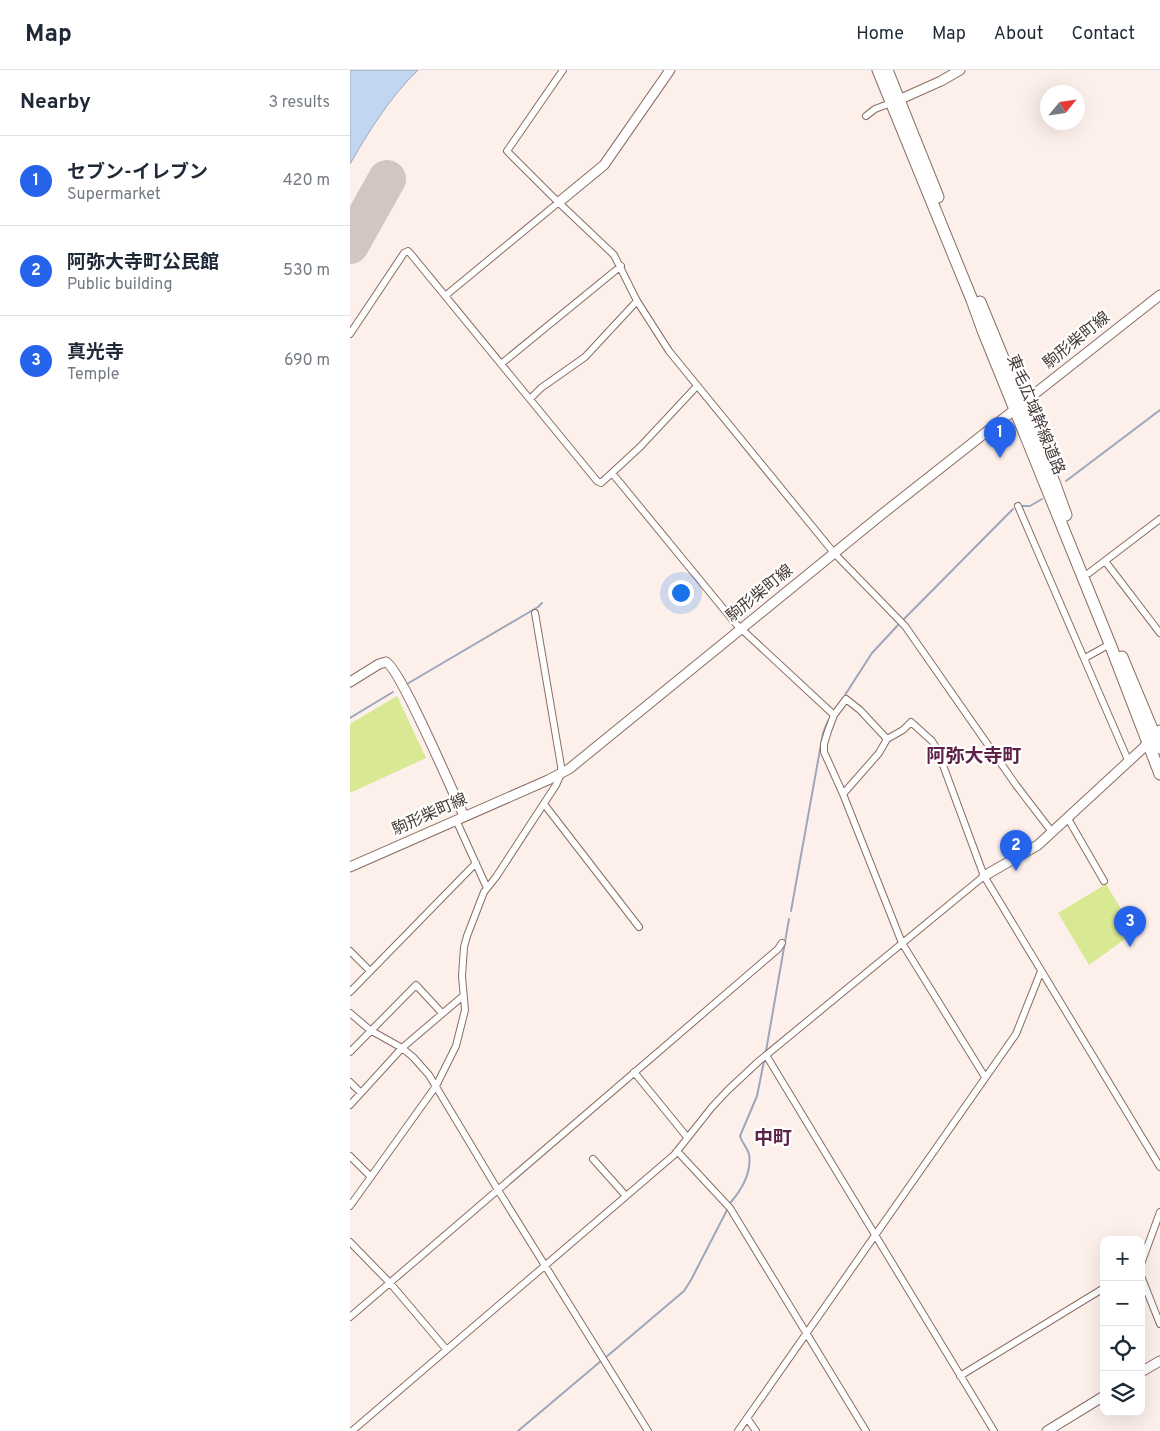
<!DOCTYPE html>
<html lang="en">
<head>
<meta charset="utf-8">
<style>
  :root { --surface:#fff; --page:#f2f2f3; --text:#1f2937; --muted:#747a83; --line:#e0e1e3; --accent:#2563eb }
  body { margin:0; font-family:Overpass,"Noto Sans JP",sans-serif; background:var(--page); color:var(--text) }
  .controls { position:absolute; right:15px; bottom:15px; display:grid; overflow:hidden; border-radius:10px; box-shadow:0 5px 20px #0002 }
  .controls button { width:45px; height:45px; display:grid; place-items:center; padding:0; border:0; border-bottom:1px solid var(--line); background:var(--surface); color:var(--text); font:25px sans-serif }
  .compass { position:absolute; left:690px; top:15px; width:45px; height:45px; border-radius:50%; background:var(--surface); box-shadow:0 5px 20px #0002; rotate:61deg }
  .you { position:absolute; left:330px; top:522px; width:18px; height:18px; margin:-12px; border:4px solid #fff; border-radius:50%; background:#1a73e8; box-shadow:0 0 0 8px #1a73e833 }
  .badge { display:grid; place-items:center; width:32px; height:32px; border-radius:50%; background:var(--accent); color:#fff; font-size:16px; font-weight:700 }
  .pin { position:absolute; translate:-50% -41px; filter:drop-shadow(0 1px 2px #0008) }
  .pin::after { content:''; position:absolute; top:26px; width:18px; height:15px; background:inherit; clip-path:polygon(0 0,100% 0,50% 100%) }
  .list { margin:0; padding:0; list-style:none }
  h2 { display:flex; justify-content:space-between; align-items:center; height:65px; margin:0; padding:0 20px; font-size:21px }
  h2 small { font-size:16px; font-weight:400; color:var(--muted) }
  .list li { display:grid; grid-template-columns:32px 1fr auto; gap:15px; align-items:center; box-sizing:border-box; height:90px; padding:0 20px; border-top:1px solid var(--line) }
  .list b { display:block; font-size:19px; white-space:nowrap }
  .list p { margin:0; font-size:16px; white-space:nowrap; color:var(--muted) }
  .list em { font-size:16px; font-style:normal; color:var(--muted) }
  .icon { flex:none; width:28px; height:28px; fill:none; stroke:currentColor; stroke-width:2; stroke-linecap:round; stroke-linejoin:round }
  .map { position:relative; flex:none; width:810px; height:1361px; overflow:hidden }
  header { display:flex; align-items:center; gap:30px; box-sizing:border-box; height:70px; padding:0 25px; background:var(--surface); border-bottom:1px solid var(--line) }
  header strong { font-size:24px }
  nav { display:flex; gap:28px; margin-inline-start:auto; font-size:18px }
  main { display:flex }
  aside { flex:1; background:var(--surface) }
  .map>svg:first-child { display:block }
  .green { fill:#d9e893 }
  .water { fill:#c2d5f3; stroke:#9da6ba }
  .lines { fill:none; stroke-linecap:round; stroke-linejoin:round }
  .stream { stroke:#9da6ba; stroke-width:2 }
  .runway { stroke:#d3c6c1; stroke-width:38 }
  .street-casing { stroke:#8a6d62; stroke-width:8 }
  .secondary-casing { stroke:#8a6d62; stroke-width:11 }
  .highway-casing { stroke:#8a6d62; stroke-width:13 }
  .street { stroke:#fff; stroke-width:6 }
  .secondary { stroke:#fff; stroke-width:9 }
  .highway { stroke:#fff; stroke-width:11 }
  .labels { text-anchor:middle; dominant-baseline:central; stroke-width:4.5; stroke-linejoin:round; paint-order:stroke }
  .street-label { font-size:16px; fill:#463a35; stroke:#fff }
  .quarter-label { font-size:19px; font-weight:bold; fill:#5d2248; stroke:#fff }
</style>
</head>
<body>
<header>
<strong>Map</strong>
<nav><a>Home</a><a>Map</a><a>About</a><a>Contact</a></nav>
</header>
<main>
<aside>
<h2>Nearby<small>3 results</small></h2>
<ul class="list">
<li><span class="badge">1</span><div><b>セブン-イレブン</b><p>Supermarket</p></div><em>420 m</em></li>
<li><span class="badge">2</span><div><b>阿弥大寺町公民館</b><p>Public building</p></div><em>530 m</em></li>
<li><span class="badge">3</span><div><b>真光寺</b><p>Temple</p></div><em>690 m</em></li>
</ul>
</aside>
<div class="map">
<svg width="810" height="1361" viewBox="0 0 810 1361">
  <rect width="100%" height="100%" fill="#fdf0eb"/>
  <path class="green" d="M47,626l29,62 -76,35v-69z
    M756,814l29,48 -46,33 -31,-52z"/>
  <path class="water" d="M0,0h68c-28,27 -49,61 -68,94z"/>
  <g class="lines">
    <path class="stream" d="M716,411l94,-71
      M672,436h8l12,-7
      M554,549l109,-110
      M57,614l131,-77 4,-4
      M495,625l27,-42 27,-29
      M0,648l43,-26
      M441,841l32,-178 5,-12
      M416,981l23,-132
      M381,1132c11,-13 21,-29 18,-48 -2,-7 -7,-11 -9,-18l17,-40 7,-35
      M255,1288l79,-67 7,-11 36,-70
      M168,1361l83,-70"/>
    <path class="runway" d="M0,175l37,-66"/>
    <defs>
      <path id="street" d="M213,0l-56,81 48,48 59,56 23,46 32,50 165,202 71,73 111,159 36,47
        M516,46l9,-7 16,-6
        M95,226l114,-94
        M0,264l54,-81 4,-2 2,2 187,228 4,2 39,-36 57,-61
        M151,294l120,-98
        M180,329l11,-11 44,-31 52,-56
        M262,403l124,151 98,91
        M668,436l110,254
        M755,491l55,72
        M739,503l71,-54
        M735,588l25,-14
        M537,669l-27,-29 -14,-11 -12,16 -6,16 -4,13v8l19,42 59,149 83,134
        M493,724l36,-41 8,-14 16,-9 8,-8 21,19 5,8 47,127 176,291
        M194,734l95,123
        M717,747l37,64
        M106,750l31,68
        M0,881l20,20
        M0,922l126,-129
        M0,943l20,17 32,18 11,9 16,18 69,115 150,241
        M0,982l66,-67 26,28
        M416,985l228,376
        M284,1002l53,65
        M0,1012l11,11
        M0,1035l52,-57 61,-52
        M327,1081l53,57 136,223
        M0,1086l21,21
        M243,1089l33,37
        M0,1136l86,-120 20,-40 9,-36 -3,-34 2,-29 3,-11 17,-44 12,-15 60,-92 5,-11v-8l-26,-153
        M0,1172l40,41 56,66
        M791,1194l19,-52
        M791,1206l19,48
        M0,1247l428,-368 4,-6
        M610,1306l144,-88
        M397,1348l9,13
        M2,1361l322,-276 38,-48 16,-17 31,-29 225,-185
        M388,1361l278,-397 25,-63"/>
      <path id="secondary" d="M544,32l47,-21 19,-11
        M209,132l45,-37 66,-95
        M36,592c14,6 68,133 78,154
        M0,612l29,-18 7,-2
        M0,797l198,-87 21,-11 312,-254 279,-220
        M634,806l54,-31 104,-96 18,-19
        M791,1302l19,-11
        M697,1361l57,-35"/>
      <path id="highway" d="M528,0l94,230 12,33 126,311 50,130
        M537,0l51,127
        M630,232l74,180 12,33
        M772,587l38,91"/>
    </defs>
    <use href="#street" class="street-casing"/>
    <use href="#secondary" class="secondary-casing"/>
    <use href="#highway" class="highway-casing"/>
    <use href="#street" class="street"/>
    <use href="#secondary" class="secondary"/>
    <use href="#highway" class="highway"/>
  </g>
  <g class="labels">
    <g class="street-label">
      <text transform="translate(727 271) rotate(-39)">駒形柴町線</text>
      <text transform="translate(685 345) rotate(68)">東毛広域幹線道路</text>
      <text transform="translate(410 524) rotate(-39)">駒形柴町線</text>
      <text transform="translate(80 745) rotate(-24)">駒形柴町線</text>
    </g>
    <g class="quarter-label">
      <text x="624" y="687">阿弥大寺町</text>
      <text x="423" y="1069">中町</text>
    </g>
  </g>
</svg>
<div class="controls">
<button>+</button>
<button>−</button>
<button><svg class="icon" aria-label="locate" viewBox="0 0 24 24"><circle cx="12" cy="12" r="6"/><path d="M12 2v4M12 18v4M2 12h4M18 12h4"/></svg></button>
<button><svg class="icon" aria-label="layers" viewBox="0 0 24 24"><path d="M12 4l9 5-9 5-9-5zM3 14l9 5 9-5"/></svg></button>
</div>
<svg class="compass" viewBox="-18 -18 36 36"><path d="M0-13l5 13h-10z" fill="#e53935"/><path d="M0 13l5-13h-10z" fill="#747a83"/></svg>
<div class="you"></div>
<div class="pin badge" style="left:650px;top:388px">1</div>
<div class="pin badge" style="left:666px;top:801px">2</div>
<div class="pin badge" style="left:780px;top:877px">3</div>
</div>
</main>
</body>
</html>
